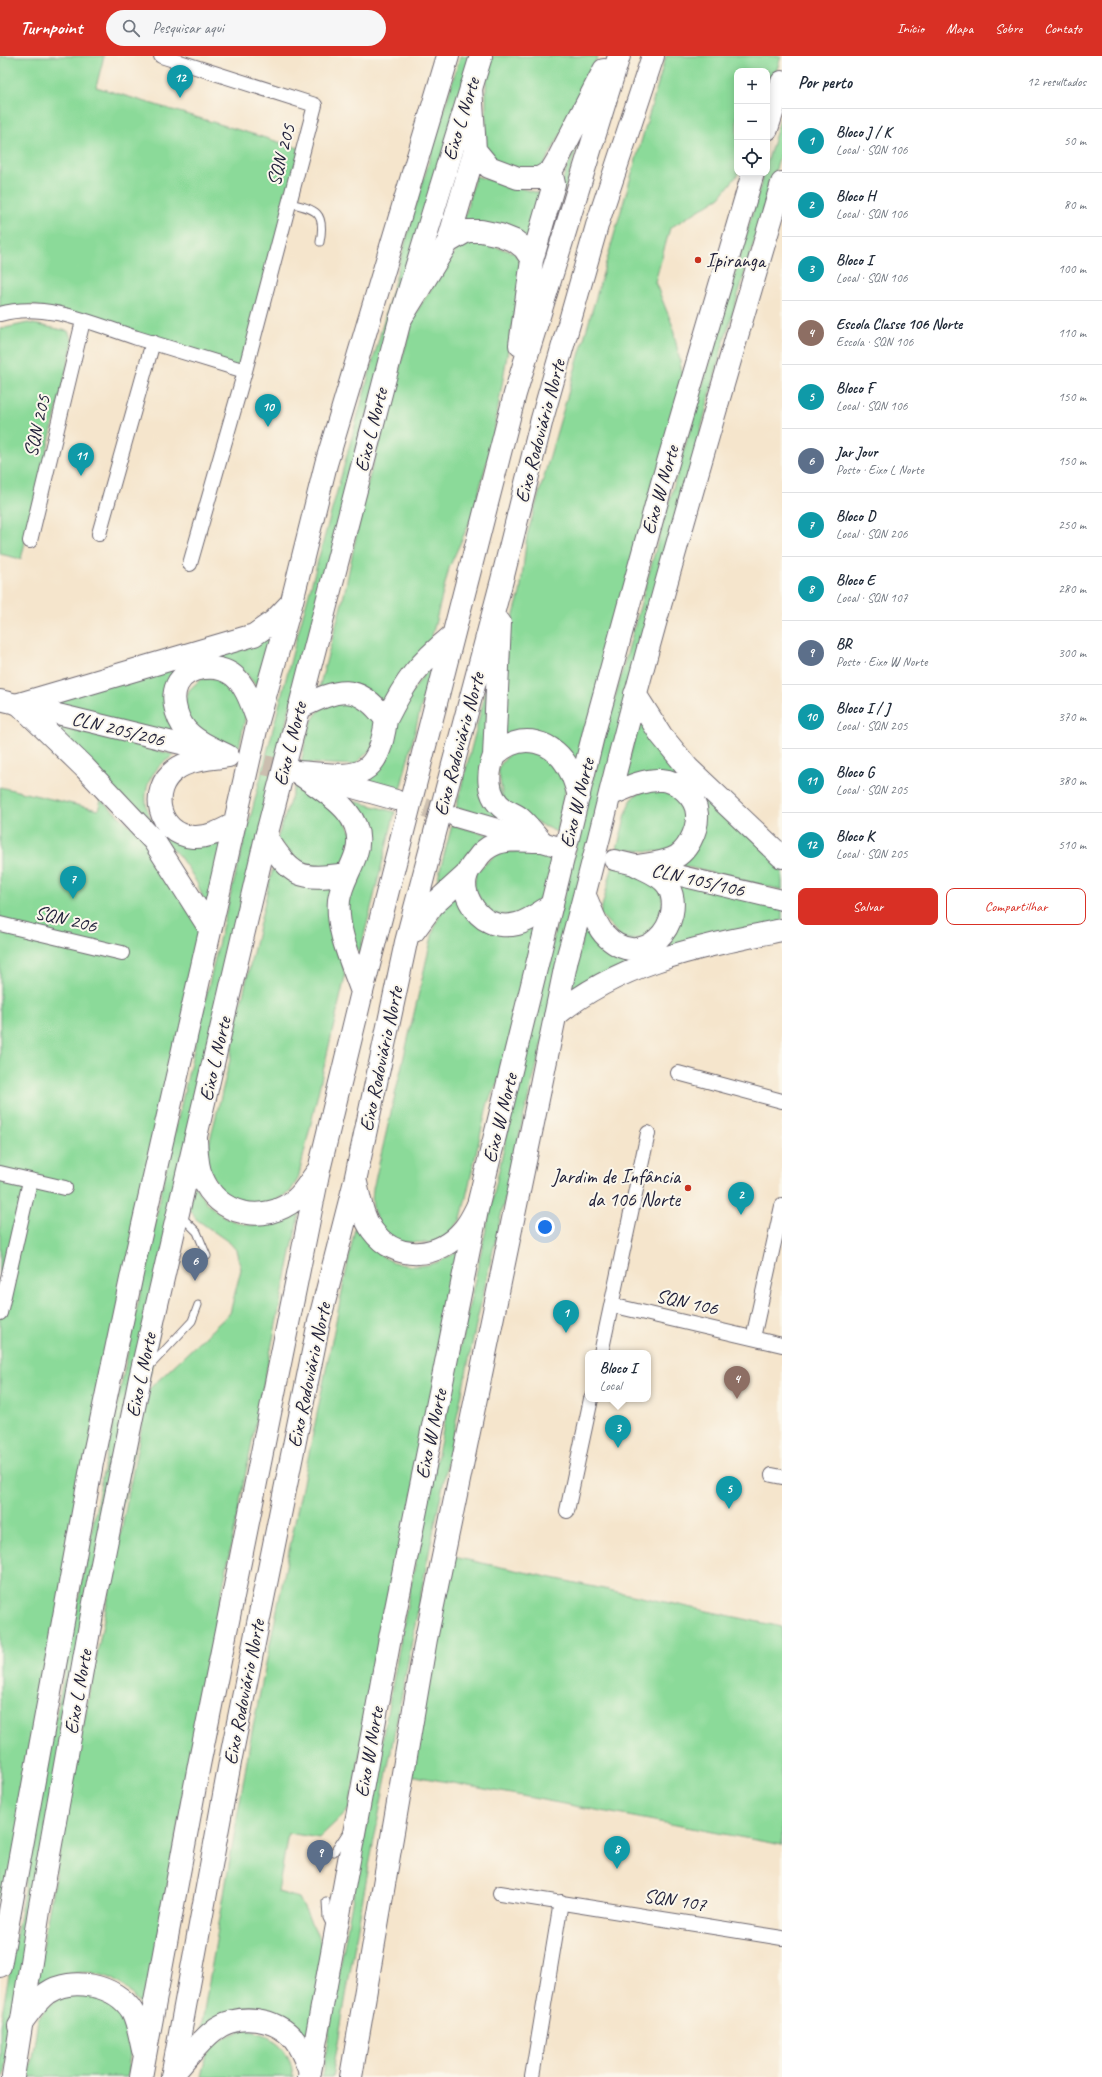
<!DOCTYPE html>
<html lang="pt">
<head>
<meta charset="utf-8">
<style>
  :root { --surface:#fff; --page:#f6f6f7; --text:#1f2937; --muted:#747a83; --line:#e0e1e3; --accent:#d93025 }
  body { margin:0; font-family:Caveat,sans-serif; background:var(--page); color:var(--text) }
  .controls { position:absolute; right:12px; top:12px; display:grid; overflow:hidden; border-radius:8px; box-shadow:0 2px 10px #0003 }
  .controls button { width:36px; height:36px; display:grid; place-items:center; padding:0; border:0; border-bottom:1px solid var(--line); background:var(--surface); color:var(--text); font:20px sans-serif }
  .you { position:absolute; left:545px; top:1171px; width:14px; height:14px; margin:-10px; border:3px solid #fff; border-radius:50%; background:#1a73e8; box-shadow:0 0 0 6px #1a73e833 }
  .badge { display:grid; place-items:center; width:26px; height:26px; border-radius:50%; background:var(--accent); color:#fff; font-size:13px; font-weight:700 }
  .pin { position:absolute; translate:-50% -33px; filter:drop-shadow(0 1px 2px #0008) }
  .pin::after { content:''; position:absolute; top:21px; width:14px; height:12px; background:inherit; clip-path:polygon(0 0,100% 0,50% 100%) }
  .popup { position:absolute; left:585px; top:1294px; width:66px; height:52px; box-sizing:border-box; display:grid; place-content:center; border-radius:8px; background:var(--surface); filter:drop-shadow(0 1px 3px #0005); font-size:13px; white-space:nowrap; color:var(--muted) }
  .popup b { font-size:15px; color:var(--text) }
  .popup::after { content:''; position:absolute; left:50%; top:100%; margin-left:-8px; border:8px solid transparent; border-top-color:var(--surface) }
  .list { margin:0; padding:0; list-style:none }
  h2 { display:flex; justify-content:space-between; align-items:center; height:52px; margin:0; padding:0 16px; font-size:17px }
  h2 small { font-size:13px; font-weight:400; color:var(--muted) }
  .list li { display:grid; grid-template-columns:26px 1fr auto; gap:12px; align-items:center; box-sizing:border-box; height:64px; padding:0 16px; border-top:1px solid var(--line) }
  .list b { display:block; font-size:15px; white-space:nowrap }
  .list p { margin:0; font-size:13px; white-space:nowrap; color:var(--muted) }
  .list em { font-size:13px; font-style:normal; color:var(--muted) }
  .actions { display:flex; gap:8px; padding:12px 16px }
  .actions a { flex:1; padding:9px 0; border:1px solid var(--accent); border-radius:8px; text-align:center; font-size:14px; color:var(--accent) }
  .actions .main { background:var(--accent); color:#fff }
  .icon { flex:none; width:22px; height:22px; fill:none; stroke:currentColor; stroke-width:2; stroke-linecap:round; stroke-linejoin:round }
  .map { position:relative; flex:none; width:782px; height:2021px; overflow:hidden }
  header { display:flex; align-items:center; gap:24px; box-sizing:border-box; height:56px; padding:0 20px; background:var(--accent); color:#fff }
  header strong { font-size:19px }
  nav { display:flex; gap:22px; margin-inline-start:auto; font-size:14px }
  .search { width:280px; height:36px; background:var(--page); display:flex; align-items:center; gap:10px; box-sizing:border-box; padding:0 14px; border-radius:22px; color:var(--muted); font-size:15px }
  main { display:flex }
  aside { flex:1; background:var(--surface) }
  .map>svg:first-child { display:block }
  .green { fill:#8bda99; stroke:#567e6a }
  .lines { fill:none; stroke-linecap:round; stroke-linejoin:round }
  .secondary-tunnel { stroke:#cbbeaf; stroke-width:20; stroke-dasharray:20 10; stroke-linecap:butt }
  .lane-casing { stroke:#6c666e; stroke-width:9 }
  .street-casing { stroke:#6c666e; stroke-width:16 }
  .secondary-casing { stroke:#6c666e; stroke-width:22 }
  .primary-casing { stroke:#6c666e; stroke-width:24 }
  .highway-casing { stroke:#6c666e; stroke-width:24 }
  .lane { stroke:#fff; stroke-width:7 }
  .street { stroke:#fff; stroke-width:14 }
  .secondary { stroke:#fff; stroke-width:20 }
  .primary { stroke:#fff; stroke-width:22 }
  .highway { stroke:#fff; stroke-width:22 }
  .poi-dot { fill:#c8321e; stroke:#fbf7ec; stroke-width:1.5 }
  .labels { text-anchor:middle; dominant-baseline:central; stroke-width:4; stroke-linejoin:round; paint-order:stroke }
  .street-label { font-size:20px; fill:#22223b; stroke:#fbf7ec }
  .poi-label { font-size:20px; fill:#22223b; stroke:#fbf7ec; text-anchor:start }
</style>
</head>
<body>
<header>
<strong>Turnpoint</strong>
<div class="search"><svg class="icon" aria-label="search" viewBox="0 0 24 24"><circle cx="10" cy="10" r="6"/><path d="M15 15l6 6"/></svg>Pesquisar aqui</div>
<nav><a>Início</a><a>Mapa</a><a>Sobre</a><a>Contato</a></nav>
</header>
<main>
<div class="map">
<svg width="782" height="2021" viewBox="0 0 782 2021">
  <rect width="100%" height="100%" fill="#fbf7ec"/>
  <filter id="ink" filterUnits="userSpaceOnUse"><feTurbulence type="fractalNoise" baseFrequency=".025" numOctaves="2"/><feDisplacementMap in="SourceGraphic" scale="8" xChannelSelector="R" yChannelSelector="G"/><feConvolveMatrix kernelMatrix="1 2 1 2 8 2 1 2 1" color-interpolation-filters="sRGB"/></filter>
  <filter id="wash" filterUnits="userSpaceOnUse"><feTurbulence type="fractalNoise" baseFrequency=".012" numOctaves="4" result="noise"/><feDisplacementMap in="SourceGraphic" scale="16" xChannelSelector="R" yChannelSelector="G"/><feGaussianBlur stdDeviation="0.9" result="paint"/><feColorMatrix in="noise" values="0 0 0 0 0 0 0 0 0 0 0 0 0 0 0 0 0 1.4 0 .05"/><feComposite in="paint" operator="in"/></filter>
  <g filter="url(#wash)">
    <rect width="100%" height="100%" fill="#f5e5cc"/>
    <path class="green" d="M0,0h104l-8,31 206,62 -61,227 -207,-71 -34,8z
      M460,0h13l-186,662 -284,1359h-3v-52l49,-273 55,-285 62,-297 56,-242 70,-273 119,-433z
      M491,0h107l-34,72 -24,44 -47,-9 -7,-10v-80z
      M666,0h115l-14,46v-31h-30v102h2l-19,24 -50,31 -15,54 17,42 12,57 -106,385 -6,-10 -71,-11 6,-106 13,-46 7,-58z
      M782,57v36l-61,203 -197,763 -48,210 -49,237 -65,341 -30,174h-10l12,-77 77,-416 53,-255 51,-231 72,-298 72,-263 105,-364h3v-10z
      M580,81l-47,164c12,-55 22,-113 47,-164z
      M475,120l67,18 -12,44 -66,-18z
      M475,185l38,11 8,9 -1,19 -28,163 -20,74 -23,51 -18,72 -46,69 -67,-17 26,-97 21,-102 47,-170 3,-9 43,-67 5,-4z
      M28,267l40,8 5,11 -52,217 -21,-5v-225z
      M279,573l-22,58 -12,-15 -61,1 -4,66 -140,-35z
      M433,604l-34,134 -50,-13 47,-64z
      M225,622l22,31 -9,44 -45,-22 -10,-24 6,-17 12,-11z
      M489,623l-3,66 23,77 -53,-14z
      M333,643l35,7 13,32 -26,27 -54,-2c7,-29 5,-46 32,-64z
      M640,660l6,17 12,16 124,115v26l-107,-26 8,-4 9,-69 -69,-7z
      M43,666l132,33c-33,17 -39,53 -13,79l64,-1 -19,82c-5,-26 -12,-38 -28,-59z
      M514,691l33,6 21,24 -11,55 -35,-16 -19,-17 -5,-31z
      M655,729l30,15 3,34 -22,18 -49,-3 11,-43 6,-10z
      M295,730l47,28 12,25 -13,27 -32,8 -32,-35z
      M0,731l98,23 3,-10 43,38 61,90 -205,1013z
      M343,742l52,14 -36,144 -14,-50 19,-51z
      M452,769l54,14 -73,57z
      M553,795l-7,39 -10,14 -29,15 -19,-6 -14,-25 2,-16 23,-20z
      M274,807l57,22 14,92 -47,202 -8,13 -27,16 -40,-12 -18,-36 25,-100 10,-52z
      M613,809l31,9 18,16 1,28 -17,20 -22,2 -24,-26z
      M670,822l112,30v16l-214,76 19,-82 4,9 64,20z
      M460,832l8,24 71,5 -36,154 -15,31 -27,117 -20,24 -50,-1c-14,-20 -21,-28 -18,-53l60,-257 9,-23z
      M194,1128c23,43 71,56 107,21 -57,270 -111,540 -156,812 -12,-33 -47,-53 -81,-41 -10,4 -20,11 -30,16l41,-225 74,-378 81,-76 11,-44 -5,-19 -6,-7 -34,-24 -7,-10z
      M356,1167c21,48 70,56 108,23l-115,563 -30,29 -31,-5 -10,59 21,6 26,53 -18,103 -23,-28 -84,8 51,-297z
      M449,1500l333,71v218l-372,-70z
      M71,1934l39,8 23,34 -6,45h-98l9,-57 9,-14z
      M247,1974c29,6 43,18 46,47h-92c5,-29 17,-41 46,-47z"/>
  </g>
  <g filter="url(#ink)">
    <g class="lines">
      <path class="secondary-tunnel" d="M235,702l59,14
        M396,744l60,17
        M556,790l54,13"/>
      <defs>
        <path id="lane" d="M289,147c27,6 37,9 31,39
          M181,1160l16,16 10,24
          M149,1311l43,-46 6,-16
          M334,1796l13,-20
          M326,1845l1,17 4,8"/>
        <path id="street" d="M161,0l154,49 -70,266 -55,193
          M0,258c45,-13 94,10 137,24 36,11 72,22 108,33
          M99,478l54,-192
          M30,485l53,-220
          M0,868l122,29
          M678,1017l104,28
          M0,1117l65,15
          M611,1249l171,40
          M0,1257l30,-132
          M753,1282l29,-132
          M601,1297l47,-220
          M772,1419l10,2
          M567,1455l24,-112
          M500,1837l282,45
          M532,2021l29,-175"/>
        <path id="secondary" d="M0,644l214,52
          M317,722l79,22
          M456,761l100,29
          M614,804l168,40"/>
        <path id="primary" d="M767,73l15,-47
          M635,638l26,41 27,33 94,89
          M228,700c-12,-6 -27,-12 -37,-21 -13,-11 -21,-34 -14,-50 9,-20 42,-22 57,-9 13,11 18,30 24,45
          M228,700c-16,3 -39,3 -53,14 -27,20 -17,64 18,67 15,1 28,-6 41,-13
          M610,739c16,-7 33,-16 52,-15 16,1 34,17 35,34 1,16 -10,40 -26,45 -10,4 -22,5 -33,7
          M585,840c6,12 10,28 19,38 38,42 84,-13 64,-48 -6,-10 -20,-15 -30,-20
          M210,873l-56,-88 -69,-73 -66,-64 235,-69 20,-14 17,-18
          M555,960c66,-55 145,-69 227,-86
          M0,1910l92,-503 43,-203 123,-539 34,-120 34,-137 122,-408
          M13,2021l26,-166 55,-308 46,-225 38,-165 88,-376 134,-517 81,-264
          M309,2021l81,-439 88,-433 116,-473 68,-249 91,-310
          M351,2021l75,-438 141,-680c25,-88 45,-178 69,-266 46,-171 96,-341 146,-510"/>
        <path id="highway" d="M471,31l4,63 14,17 29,11h21l12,-7 6,-10 47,-91
          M448,186l27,-92
          M532,204l22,-76 -3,-13
          M400,264l48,-78 19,-11h14l19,4 15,6 9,7 8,12 -12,85
          M500,567l-6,133c-7,17 -8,40 10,53 5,3 11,5 16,9 8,7 14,15 21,23
          M386,664c20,-40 32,-56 67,-85
          M494,700c26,-26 61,-16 76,15 4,7 6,16 9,24
          M297,716c27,20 72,42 59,82 -5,16 -15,30 -17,46 -3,31 13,63 23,92
          M297,716c55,3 80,15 89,-52 -28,-39 -48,-31 -87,-12
          M266,781c27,40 32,44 81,37
          M541,785c-16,0 -34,-3 -48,4 -7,3 -12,8 -16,14 -4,5 -8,9 -10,15 -7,17 7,41 23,48 8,4 19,4 27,2 13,-3 24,-13 35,-19
          M414,875l19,-26 33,-30
          M196,1085c1,12 1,26 6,36 16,39 62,48 94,22 8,-7 14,-18 21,-27
          M356,1127c4,16 6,33 16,47 24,33 67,29 92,-1 6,-7 10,-16 14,-24
          M19,1970c9,-12 16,-24 28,-33 25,-17 69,-8 85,18 6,11 8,27 11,39
          M173,2018c13,-14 25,-31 40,-43 23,-19 64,-14 82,10 7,9 11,21 15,31
          M141,2021l58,-312 120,-595 43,-178 153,-598 104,-338
          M172,2021l59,-320 88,-435 36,-141 51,-239 96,-362 40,-161 56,-197 55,-166"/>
      </defs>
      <use href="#lane" class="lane-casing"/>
      <use href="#street" class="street-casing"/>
      <use href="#secondary" class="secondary-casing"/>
      <use href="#primary" class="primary-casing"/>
      <use href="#highway" class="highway-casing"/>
      <use href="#lane" class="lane"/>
      <use href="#street" class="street"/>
      <use href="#secondary" class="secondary"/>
      <use href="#primary" class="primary"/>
      <use href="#highway" class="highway"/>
    </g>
  </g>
  <g class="poi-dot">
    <circle cx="698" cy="204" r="4"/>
    <circle cx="688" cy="1132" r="4"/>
  </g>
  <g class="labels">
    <g class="street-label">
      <text transform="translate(461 63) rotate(-73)">Eixo L Norte</text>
      <text transform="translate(281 99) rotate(-75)">SQN 205</text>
      <text transform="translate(37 370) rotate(-77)">SQN 205</text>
      <text transform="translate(371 374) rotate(-76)">Eixo L Norte</text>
      <text transform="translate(540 375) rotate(-75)">Eixo Rodoviário Norte</text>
      <text transform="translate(660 434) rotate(-74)">Eixo W Norte</text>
      <text transform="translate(118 673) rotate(14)">CLN 205/206</text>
      <text transform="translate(290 688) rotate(-76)">Eixo L Norte</text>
      <text transform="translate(459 688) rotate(-75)">Eixo Rodoviário Norte</text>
      <text transform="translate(577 747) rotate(-76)">Eixo W Norte</text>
      <text transform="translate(698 824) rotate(13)">CLN 105/106</text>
      <text transform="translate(66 863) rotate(14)">SQN 206</text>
      <text transform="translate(215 1003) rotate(-77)">Eixo L Norte</text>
      <text transform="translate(381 1003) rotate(-78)">Eixo Rodoviário Norte</text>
      <text transform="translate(500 1062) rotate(-76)">Eixo W Norte</text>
      <text transform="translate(687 1246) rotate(13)">SQN 106</text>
      <text transform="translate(141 1319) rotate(-78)">Eixo L Norte</text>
      <text transform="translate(309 1319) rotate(-78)">Eixo Rodoviário Norte</text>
      <text transform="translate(431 1378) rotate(-78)">Eixo W Norte</text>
      <text transform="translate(78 1636) rotate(-80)">Eixo L Norte</text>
      <text transform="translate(244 1636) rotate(-79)">Eixo Rodoviário Norte</text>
      <text transform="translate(369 1696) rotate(-80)">Eixo W Norte</text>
      <text transform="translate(675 1844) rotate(9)">SQN 107</text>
    </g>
    <g class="poi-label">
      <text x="706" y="204">Ipiranga</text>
      <text x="680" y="1120" text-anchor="end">Jardim de Infância<tspan x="680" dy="23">da 106 Norte</tspan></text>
    </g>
  </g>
</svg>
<div class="controls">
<button>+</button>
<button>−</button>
<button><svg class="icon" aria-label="locate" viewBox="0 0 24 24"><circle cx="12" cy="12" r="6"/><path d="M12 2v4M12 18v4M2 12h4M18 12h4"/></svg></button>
</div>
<div class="you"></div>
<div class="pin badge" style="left:566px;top:1277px;background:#0f9aa8">1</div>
<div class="pin badge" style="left:741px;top:1159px;background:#0f9aa8">2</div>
<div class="pin badge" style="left:618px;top:1392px;background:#0f9aa8">3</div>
<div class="popup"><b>Bloco I</b>Local</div>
<div class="pin badge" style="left:737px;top:1343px;background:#8d6e63">4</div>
<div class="pin badge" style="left:729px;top:1453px;background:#0f9aa8">5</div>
<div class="pin badge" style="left:195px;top:1225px;background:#5c6f8a">6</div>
<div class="pin badge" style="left:73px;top:843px;background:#0f9aa8">7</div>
<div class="pin badge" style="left:617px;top:1813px;background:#0f9aa8">8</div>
<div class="pin badge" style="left:320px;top:1817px;background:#5c6f8a">9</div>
<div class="pin badge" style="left:268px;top:371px;background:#0f9aa8">10</div>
<div class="pin badge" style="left:81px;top:420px;background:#0f9aa8">11</div>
<div class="pin badge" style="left:180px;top:42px;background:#0f9aa8">12</div>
</div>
<aside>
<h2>Por perto<small>12 resultados</small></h2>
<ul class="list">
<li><span class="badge" style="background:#0f9aa8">1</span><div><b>Bloco J / K</b><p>Local · SQN 106</p></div><em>50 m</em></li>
<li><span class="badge" style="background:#0f9aa8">2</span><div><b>Bloco H</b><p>Local · SQN 106</p></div><em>80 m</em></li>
<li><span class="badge" style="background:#0f9aa8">3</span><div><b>Bloco I</b><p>Local · SQN 106</p></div><em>100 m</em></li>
<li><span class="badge" style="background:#8d6e63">4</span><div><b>Escola Classe 106 Norte</b><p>Escola · SQN 106</p></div><em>110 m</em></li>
<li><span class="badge" style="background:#0f9aa8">5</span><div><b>Bloco F</b><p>Local · SQN 106</p></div><em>150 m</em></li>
<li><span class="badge" style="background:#5c6f8a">6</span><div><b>Jar Jour</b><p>Posto · Eixo L Norte</p></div><em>150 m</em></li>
<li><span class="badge" style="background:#0f9aa8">7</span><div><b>Bloco D</b><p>Local · SQN 206</p></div><em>250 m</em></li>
<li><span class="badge" style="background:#0f9aa8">8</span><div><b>Bloco E</b><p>Local · SQN 107</p></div><em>280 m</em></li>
<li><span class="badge" style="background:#5c6f8a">9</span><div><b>BR</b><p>Posto · Eixo W Norte</p></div><em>300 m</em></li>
<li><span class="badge" style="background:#0f9aa8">10</span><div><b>Bloco I / J</b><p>Local · SQN 205</p></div><em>370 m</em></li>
<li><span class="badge" style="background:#0f9aa8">11</span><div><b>Bloco G</b><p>Local · SQN 205</p></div><em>380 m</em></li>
<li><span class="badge" style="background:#0f9aa8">12</span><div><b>Bloco K</b><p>Local · SQN 205</p></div><em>510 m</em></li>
</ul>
<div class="actions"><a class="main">Salvar</a><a>Compartilhar</a></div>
</aside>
</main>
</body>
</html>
